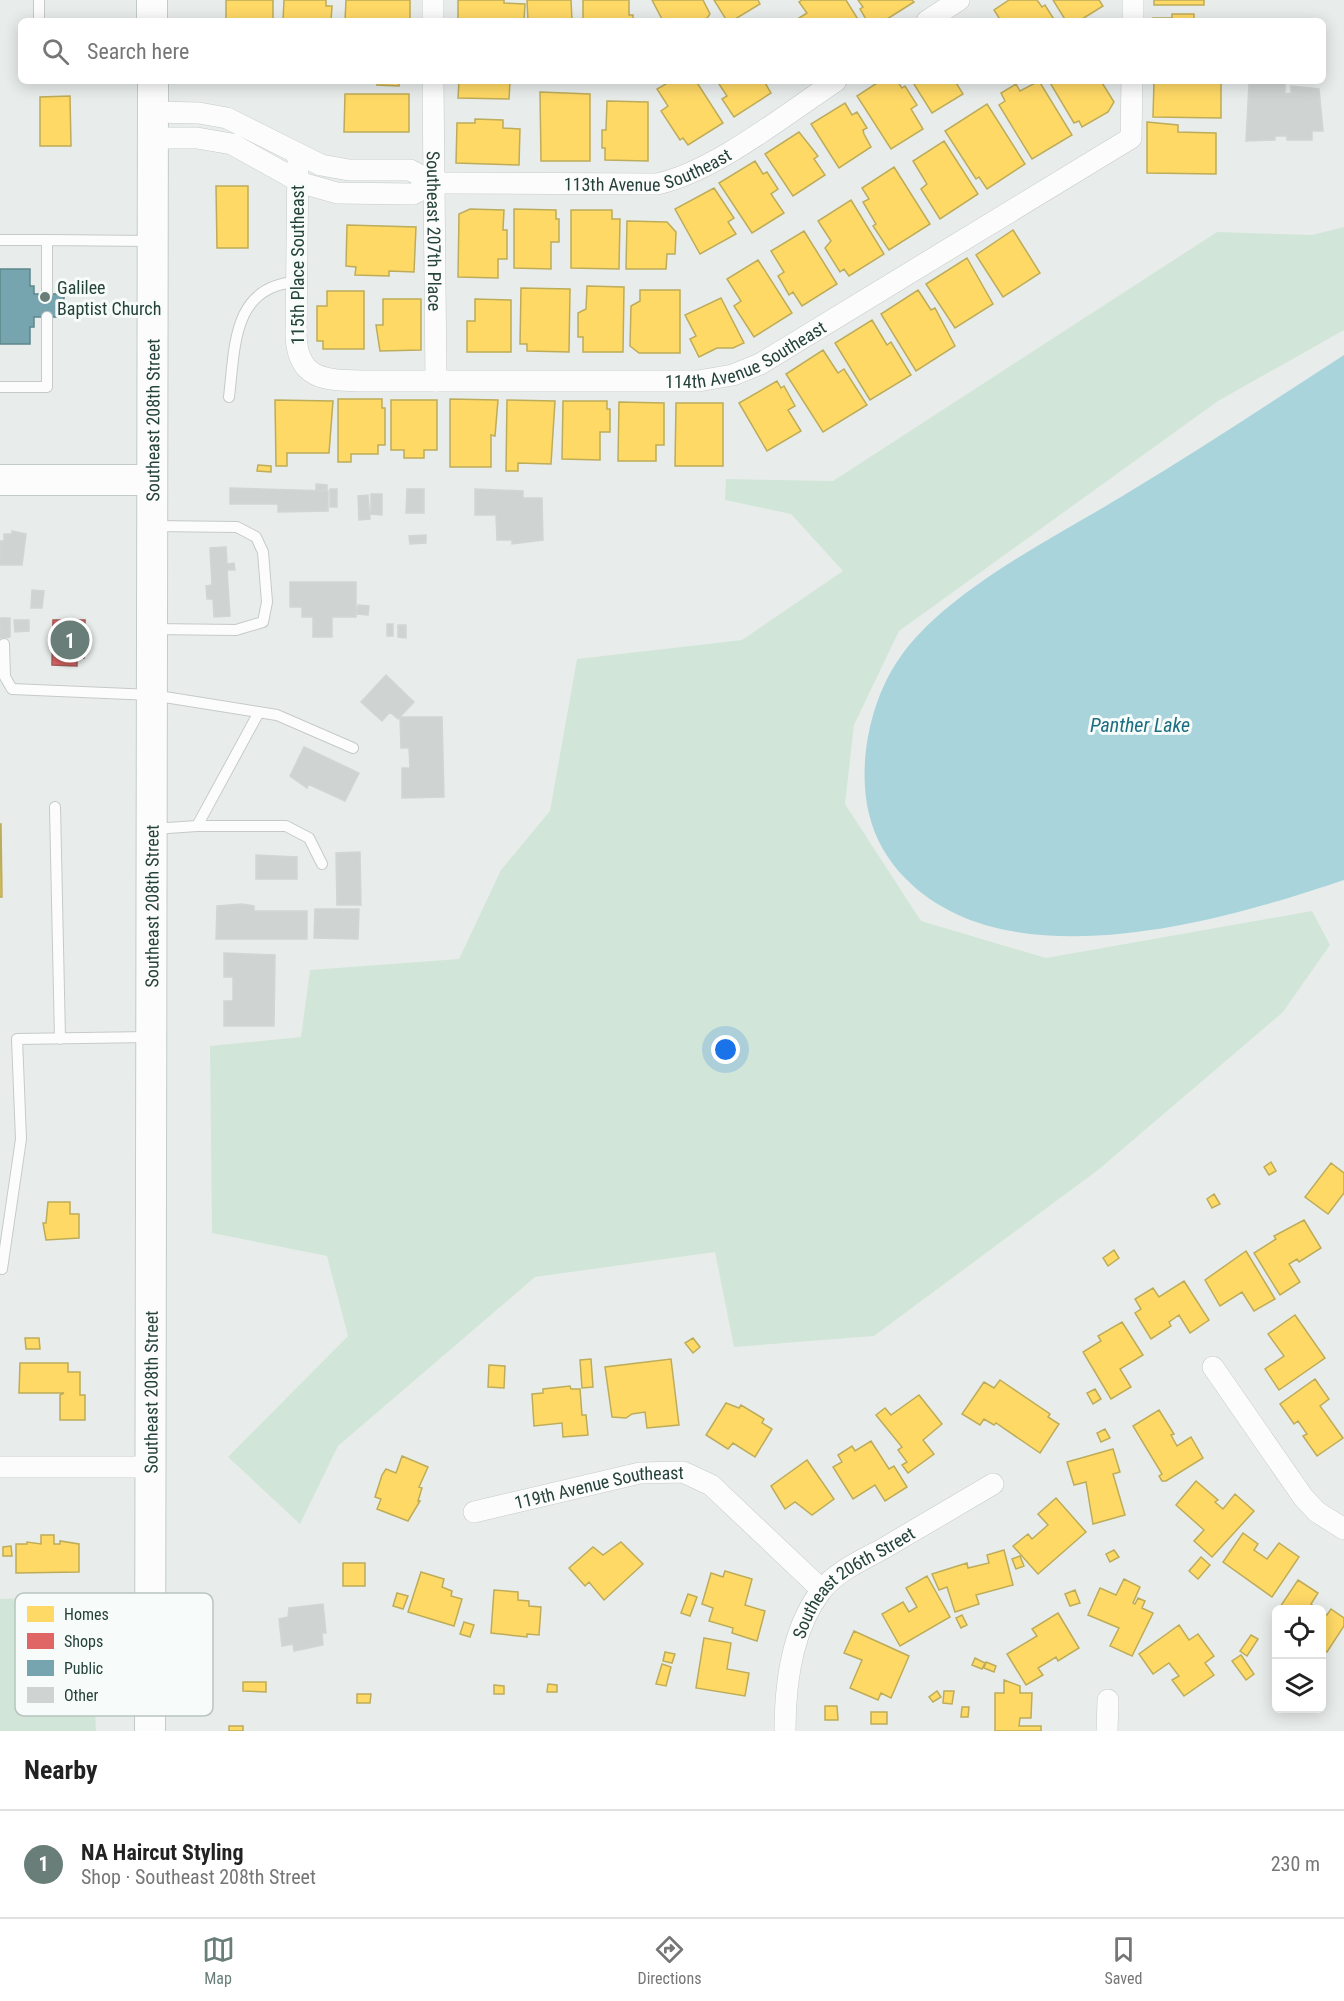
<!DOCTYPE html>
<html lang="en">
<head>
<meta charset="utf-8">
<style>
  :root { --surface:#fff; --page:#f2f2f2; --text:#222; --muted:#767676; --line:#e0e0e0; --accent:#697e78 }
  body { margin:0; font-family:"Roboto Condensed",sans-serif; background:var(--page); color:var(--text) }
  .controls { position:absolute; right:18px; bottom:18px; display:grid; overflow:hidden; border-radius:9px; box-shadow:0 3px 15px #0003 }
  .controls button { width:54px; height:54px; display:grid; place-items:center; padding:0; border:0; border-bottom:2px solid var(--line); background:var(--surface); color:var(--text); font:30px sans-serif }
  .you { position:absolute; left:726px; top:1050px; width:21px; height:21px; margin:-15px; border:4px solid #fff; border-radius:50%; background:#1a73e8; box-shadow:0 0 0 9px #1a73e833 }
  .badge { display:grid; place-items:center; width:39px; height:39px; border-radius:50%; background:var(--accent); color:#fff; font-size:20px; font-weight:700 }
  .pin { position:absolute; translate:-50% -50%; border:3px solid #fff; box-shadow:0 2px 6px #0006 }
  .list { margin:0; padding:0; list-style:none }
  h2 { display:flex; justify-content:space-between; align-items:center; height:78px; margin:0; padding:0 24px; font-size:26px }
  h2 small { font-size:20px; font-weight:400; color:var(--muted) }
  .list li { display:grid; grid-template-columns:39px 1fr auto; gap:18px; align-items:center; box-sizing:border-box; height:108px; padding:0 24px; border-top:2px solid var(--line) }
  .list b { display:block; font-size:22px; white-space:nowrap }
  .list p { margin:0; font-size:20px; white-space:nowrap; color:var(--muted) }
  .list em { font-size:20px; font-style:normal; color:var(--muted) }
  .icon { flex:none; width:33px; height:33px; fill:none; stroke:currentColor; stroke-width:2; stroke-linecap:round; stroke-linejoin:round }
  .map { position:relative; flex:none; width:1344px; height:1731px; overflow:hidden }
  .search { position:absolute; background:var(--surface); box-shadow:0 3px 15px #0003; left:18px; right:18px; top:18px; height:66px; display:flex; align-items:center; gap:15px; box-sizing:border-box; padding:0 21px; border-radius:9px; color:var(--muted); font-size:22px }
  .sheet { height:186px; background:var(--surface) }
  nav { display:flex; justify-content:space-around; align-items:center; box-sizing:border-box; height:84px; border-top:2px solid var(--line); background:var(--surface); font-size:16px; color:var(--muted) }
  nav a { display:grid; justify-items:center; gap:3px }
  nav .on { color:var(--accent) }
  .map>svg:first-child { display:block }
  .green { fill:#d1e6d8 }
  .water { fill:#a9d4db }
  .homes { fill:#ffd966; stroke:#bdac59; stroke-width:1.5 }
  .shops { fill:#e06666; stroke:#a85b59; stroke-width:1.5 }
  .public { fill:#76a5af; stroke:#5d878c; stroke-width:1.5 }
  .building { fill:#cfd4d2; stroke:#d1d6d4; stroke-width:1.5 }
  .lines { fill:none; stroke-linecap:round; stroke-linejoin:round }
  .lane-casing { stroke:#c5cac8; stroke-width:12 }
  .street-casing { stroke:#c5cac8; stroke-width:22 }
  .secondary-casing { stroke:#c3cbc8; stroke-width:32 }
  .lane { stroke:#fcfcfc; stroke-width:10 }
  .street { stroke:#fcfcfc; stroke-width:21 }
  .secondary { stroke:#fcfcfc; stroke-width:30 }
  .poi-dot { fill:#697e78; stroke:#f7fbf9; stroke-width:2 }
  .labels { text-anchor:middle; dominant-baseline:central; stroke-width:6; stroke-linejoin:round; paint-order:stroke }
  .street-label { font-size:18px; fill:#24423a; stroke:#f7fbf9 }
  .poi-label { font-size:18px; fill:#24423a; stroke:#f7fbf9; text-anchor:start }
  .water-label { font-size:20px; font-style:italic; fill:#1c6f80; stroke:#f7fbf9 }
  .key { fill:#f7fbf9; stroke:#b8c4c0; stroke-width:1.5 }
  .key-label { font-size:16px; fill:#24423a }
</style>
</head>
<body>
<div class="map">
<svg width="1344" height="1731" viewBox="0 0 1344 1731">
  <rect width="100%" height="100%" fill="#e8edeb"/>
  <path class="green" d="M1344,227v103l-126,71 -319,230 -45,94 -9,79 76,117 125,37 266,-47 18,34 -47,67 -185,158 -224,166 -140,11 -19,-95 -180,25 -197,169 -38,78 -72,-67 120,-121 -21,-80 -115,-23 -2,-187 91,-9 9,-67 149,-11 42,-89 49,-59 27,-152 165,-19 101,-69 -52,-57 -66,-14 1,-21 107,2 384,-249 95,3z
    M90,1596l6,135h-96v-132z"/>
  <path class="water" d="M1344,355v525c-121,41 -336,104 -439,-2 -17,-17 -30,-39 -36,-64 -12,-48 1,-114 30,-155 47,-69 159,-123 230,-167 73,-44 144,-91 215,-137z"/>
  <path class="homes" d="M226,0h47v19l-47,2z
    M284,0h42v6h6l-1,15h-48z
    M346,0h64v21h-65z
    M458,0h46v3l21,1 -1,17h-66z
    M527,0h44l1,21h-44z
    M583,0h46v15h4v6h-50z
    M652,0h51l7,14 -5,7h-42z
    M714,0h44l2,4 -28,17h-5z
    M802,0h44l13,21h-58l-2,-3 8,-5 -8,-11z
    M858,0h54l2,2 -30,19h-17l-7,-12 3,-2z
    M1009,0h28l5,7 3,-2 10,16h-54l-7,-11z
    M1053,0h46l4,6 -24,15h-13z
    M1154,0h50v5h-50z
    M1172,14h22v7h-41v-3h19z
    M359,81h49l-9,1v4l-22,-1v-4z
    M459,81h51l-1,18 -51,-1z
    M671,81h25l27,42 -35,22 -5,-7 -3,2 -19,-29 7,-5 -11,-17z
    M717,81h47l7,12 -37,24 -12,-18 5,-3z
    M880,81h17l5,7 3,-2 12,19 -6,4 12,20 -32,20 -34,-53z
    M912,81h43l8,13 -31,19z
    M1039,81l33,54 -40,24 -33,-54 6,-4 -4,-8 15,-9 4,7z
    M1049,81h52l13,21 -6,10 -26,15 -3,-6 -5,2z
    M1154,81h67v37l-68,-1z
    M540,92l50,2v67h-49z
    M345,94h64v38h-65z
    M70,96l1,50h-31v-49z
    M607,101l41,1v59l-43,-1v-12h-3v-18h4z
    M845,103l7,12 5,-3 10,16 -4,2 1,4 7,13 -32,21 -28,-44z
    M987,104l38,60 -38,25 -8,-12 -3,2 -31,-48z
    M475,119l28,1v8l17,1 -1,36 -63,-2 1,-40h18z
    M1147,122l31,3v7l38,1v41l-69,-1z
    M799,132l19,24 -4,3 11,16 -32,21 -28,-42z
    M944,141l34,53 -38,25 -19,-30 6,-5 -14,-23z
    M755,161l8,13 4,-2 11,17 -7,5 13,19 -32,20 -33,-50z
    M894,167l36,57 -41,26 -16,-24 3,-2 -13,-22 6,-3 -7,-11z
    M216,186h32v62h-31z
    M714,188l20,30 -6,4 8,12 -36,20 -25,-45z
    M851,200l33,54 -35,22 -5,-7 -4,3 -15,-24 6,-7 -13,-20z
    M470,209l34,1 -1,20h4v29h-9v19l-40,-1 1,-63z
    M514,209l42,1v9h3v23h-8v27l-37,-1z
    M571,210h41v9h8l-1,50 -48,-1z
    M627,221l40,1 9,10 -1,22h-8l-1,15h-40z
    M347,225l69,2 -2,45 -25,-1v5l-34,-1 1,-8 -10,-1z
    M1013,230l27,43 -37,24 -27,-42z
    M804,231l33,53 -35,22 -9,-14 -4,3 -11,-19 6,-4 -13,-21z
    M967,258l26,46 -38,24 -29,-44z
    M758,260l34,53 -38,24 -20,-31 7,-5 -14,-22z
    M587,286l37,1 -1,65h-40v-15h-5v-24l8,-4z
    M521,288l49,1 -1,63 -42,-1v-7h-7z
    M640,290h40v63h-41l-9,-7 1,-40 9,-5z
    M918,290l13,20 4,-2 20,38 -39,25 -35,-57z
    M327,291h37v58h-41v-8h-6v-35h10z
    M721,298l23,45 -11,5h-16l-18,9 -9,-18 6,-3 -11,-21z
    M383,299h38v51l-41,1 -4,-26h7z
    M475,299l36,1v52h-44v-31h8z
    M872,320l15,25 4,-3 20,33 -41,25 -35,-57z
    M823,350l15,23 6,-4 23,36 -44,27 -37,-58z
    M777,381l4,7 3,-2 11,20 -7,4 13,21 -34,20 -28,-48z
    M338,399h44v9h3v37h-7v9h-27v8h-13z
    M450,399l48,1 -3,36 -4,-1v32h-41z
    M275,400l58,1 -4,52h-42v13h-11z
    M391,400h46v50h-13v8h-20v-8h-13z
    M507,400l48,1 -4,63 -33,-1v8h-12z
    M563,401h44v8h3v23h-10v28l-38,-1z
    M619,402l45,1v42h-8v16h-38z
    M676,403h47v63h-48z
    M258,465l13,1v6l-14,-1z
    M0,824h1l1,73h-2z
    M1271,1162l5,9 -7,4 -5,-8z
    M1331,1163l13,10v20l-16,21 -23,-17z
    M1214,1194l6,10 -8,4 -5,-9z
    M48,1202h22v12h9v24l-33,2 -3,-17h3z
    M1304,1220l17,28 -22,14 -2,-3 -8,5 11,18 -20,13 -26,-42 22,-14 -2,-3z
    M1114,1250l5,8 -11,8 -5,-8z
    M1246,1251l29,48 -21,12 -12,-19 -22,14 -15,-26z
    M1184,1281l25,39 -19,13 -11,-18 -10,7 2,4 -20,13 -16,-26 6,-4 -6,-10 18,-11 6,9z
    M1295,1315l30,43 -46,32 -14,-21 19,-13 -16,-22z
    M1122,1322l21,33 -23,14 11,18 -20,12 -28,-47 18,-11 -3,-5z
    M25,1338h14l1,11h-14z
    M693,1338l7,9 -7,6 -8,-10z
    M591,1359l2,28 -11,1 -2,-28z
    M671,1359l8,66 -32,3 -2,-16 -13,2 -6,4 -14,-1 -7,-50z
    M20,1363h48v9h12v23h5v25h-25v-25l4,-2h-45z
    M489,1365l16,1 -1,22 -16,-1z
    M1315,1379l14,20 -9,7 23,32 -26,18 -14,-20 4,-2 -9,-13 -4,3 -14,-20z
    M1000,1380l50,34 -2,3 11,7 -19,29 -44,-30 -2,2 -10,-6 -4,6 -18,-11 22,-32 10,6z
    M570,1386l1,3h9l2,26h4l2,20 -25,2 -1,-14 -28,3 -2,-32 11,-1v-4z
    M1095,1389l6,10 -8,5 -6,-11z
    M919,1395l23,29 -19,16 11,14 -26,19 -6,-8 5,-3 -9,-12 4,-3 -26,-32 9,-7 6,7z
    M726,1403l13,5 2,-3 23,14 -2,4 10,6 -17,28 -22,-14 -5,6 -22,-14z
    M1159,1410l15,24 -3,1 6,11 14,-9 12,21 -37,23h-4l-3,-5 3,-2 -29,-48z
    M1105,1429l5,9 -9,4 -4,-9z
    M871,1441l18,28 5,-3 13,21 -22,14 -10,-16 -22,14 -20,-32 9,-5 -4,-7 14,-9 3,5z
    M1113,1449l7,23 -7,2 12,41 -32,9 -7,-42 -12,3 -7,-23z
    M402,1456l26,11 -9,20 3,1 -4,13h2l-12,20 -31,-12 4,-10 -6,-2 7,-22 4,-6 10,4z
    M807,1460l27,39 -22,16 -17,-13 -10,7 -14,-23z
    M1196,1481l22,19 -3,2 8,7 12,-15 19,17 -42,46 -18,-16 10,-11 -28,-25z
    M1056,1498l30,34 -48,42 -25,-28 15,-12 4,5 16,-14 -10,-11z
    M1243,1533l15,11 -4,6 13,9 12,-16 20,14 -27,40 -49,-35z
    M41,1535h13v9h6v-3l19,3v28l-63,1v-29h11v-2l14,2z
    M621,1542l22,22 -39,36 -15,-18 -4,4 -16,-18 24,-21 10,8z
    M11,1546l1,10h-9v-9z
    M1004,1550l9,35 -37,10 3,9 -24,8 -8,-25 -8,3 -7,-16 35,-11 1,5 21,-5 -2,-8z
    M1114,1550l5,7 -9,5 -4,-8z
    M1020,1556l4,10 -8,3 -4,-10z
    M1201,1557l9,8 -12,14 -9,-8z
    M343,1563h22v23h-22z
    M725,1571l27,8 -7,26 20,6 -8,30 -25,-8 1,-5 -24,-7 4,-13 -11,-4 9,-31 12,4z
    M421,1572l23,7 -2,8 10,4 -1,5 11,3 -8,27 -46,-14z
    M927,1576l23,41 -50,29 -18,-32 21,-12 6,10 8,-5 -11,-19z
    M1124,1579l16,8 -7,16 2,1 3,-6 7,3 -3,7 11,5 -21,43 -22,-10 9,-18 -31,-13 12,-27 16,7z
    M1298,1580l20,13 -7,11 7,6h-40z
    M494,1590l24,2v8l11,1v5l12,1 -2,28 -12,-1v3l-36,-4z
    M1075,1590l5,13 -10,3 -5,-12z
    M397,1593l11,3 -5,13 -10,-3z
    M688,1594l9,3 -7,19 -9,-3z
    M1331,1609l13,9v8l-17,26 -5,-3v-37l5,3z
    M1058,1613l21,35 -21,13 -2,-4 -18,11 5,7 -17,10 -19,-31 30,-18 -5,-7z
    M962,1615l5,10 -6,3 -5,-10z
    M464,1622l10,3 -4,12 -10,-3z
    M1179,1625l10,15 9,-6 16,22 -9,7 9,12 -30,21 -12,-16 7,-4 -10,-13 -16,11 -14,-20z
    M854,1631l55,25 -18,42 -10,-5 -3,7 -28,-12 12,-28 -18,-7z
    M1251,1635l7,4 -11,17 -7,-5z
    M704,1638l27,5 -4,26 22,4 -4,23 -49,-8z
    M665,1652l10,2 -3,9 -9,-2z
    M1241,1655l13,19 -8,6 -14,-19z
    M975,1658l10,5 -3,6 -10,-4z
    M986,1662l10,4 -2,6 -10,-4z
    M662,1664l9,3 -5,19 -10,-2z
    M1004,1680l16,6v7h12l-1,25h-11l-1,8h22v5h-46v-38h9z
    M243,1682h23v10l-23,-1z
    M548,1684l9,1v7h-10z
    M494,1685l10,1v8h-10z
    M937,1691l4,6 -8,5 -4,-5z
    M944,1691h10l-2,13 -9,-1z
    M357,1694h14l-1,9h-13z
    M825,1706h12l1,14h-13z
    M962,1707h7l-1,10h-7z
    M871,1712h16v12h-16z
    M229,1726h14v5h-14z"/>
  <path class="shops" d="M53,620h32l-1,38h-7v8l-25,-1z"/>
  <path class="public" d="M0,269h30v17h4v8h30v23h-30v10h-4v17h-30z"/>
  <path class="building" d="M1260,82h25v12l6,-1v-7l28,3 4,42h-11v9h-25v-4h-12v4l-29,1 3,-57z
    M316,484l11,1v5h-11z
    M230,488l98,3v20l-50,1v-8h-48z
    M330,489h7v18h-7z
    M407,489h17v24h-18z
    M475,489l48,2v7h19l1,42 -31,4v-4h-15l-1,-25h-21z
    M371,494h11v21l-11,-1z
    M368,495l2,24 -11,1 -1,-24z
    M12,531l14,3 -4,31h-22v-24h4v-7h8z
    M426,535v8l-16,1 -1,-8z
    M226,547l1,17 7,-1 1,7h-8l3,46 -16,1 -1,-18h-6l-1,-13 6,-1 -2,-37z
    M290,582h66v35h-24v20h-19v-20h-11v-10h-12z
    M32,590l12,1 -2,17h-11z
    M358,605l11,1 -1,9 -11,-1z
    M0,618h10v19l-10,1z
    M14,620h15v11l-14,1z
    M387,624h6v12h-6z
    M398,625h8v13l-8,-1z
    M386,675l28,27 -16,17 -8,-7 -8,9 -21,-19z
    M400,717h42l2,80 -42,1v-30h8l-1,-20h-8z
    M304,747l55,26 -14,28 -37,-17 -1,4 -17,-12z
    M360,852l1,53h-24l-1,-52z
    M256,855l41,2v22h-41z
    M242,904l12,2v5h53v28h-91l1,-33z
    M315,909h44l-1,30 -44,-1z
    M224,953l51,2 -1,71h-50v-25h9v-24h-9z
    M323,1604l3,29h-4l1,12 -29,6 -1,-7 -11,2 -3,-27 9,-2 1,-9z"/>
  <g class="lines">
    <defs>
      <path id="lane" d="M39,0v21
        M0,240h47
        M47,294v-54l103,1
        M0,387h47v-70
        M229,397c6,-49 3,-111 67,-115
        M153,629l83,1 27,-8 4,-20 -4,-50 -7,-15 -19,-10 -82,-1
        M4,644l1,33 7,12 140,6 125,20 76,33
        M55,807l5,232
        M197,826h89l23,12 13,26
        M153,829l44,-3 62,-114
        M2,1269l19,-130 -4,-100 132,-2"/>
      <g id="street">
        <path d="M433,0v21"/>
        <path d="M927,21l32,-21"/>
        <path d="M1133,21v-21"/>
        <path id="s1" d="M433,81l3,300"/>
        <path d="M154,112l45,1 28,5 94,47 28,5h61l24,13 -21,11 -76,-1 -35,-10 -70,-39 -35,-6h-43"/>
        <path id="s2" d="M298,155l-2,181c2,44 29,44 66,45h336l35,-6 27,-11 371,-226 1,-57"/>
        <path id="s3" d="M434,183l223,1c57,-12 129,-70 179,-103"/>
        <path d="M1213,1367l90,130 14,15 27,17"/>
        <path d="M0,1467h152"/>
        <path id="s4" d="M474,1512l166,-39 43,-1 28,13 111,105"/>
        <path id="s5" d="M785,1731c0,-46 7,-102 36,-140 15,-20 44,-32 65,-44 35,-21 71,-42 107,-63"/>
        <path d="M1107,1731l1,-31"/>
      </g>
      <g id="secondary">
        <path d="M152,0v21"/>
        <path d="M0,480h152"/>
        <path id="s6" d="M150,1731l3,-1650"/>
      </g>
    </defs>
    <use href="#lane" class="lane-casing"/>
    <use href="#street" class="street-casing"/>
    <use href="#secondary" class="secondary-casing"/>
    <use href="#lane" class="lane"/>
    <use href="#street" class="street"/>
    <use href="#secondary" class="secondary"/>
  </g>
  <circle class="poi-dot" cx="45" cy="297" r="6"/>
  <g class="labels">
    <g class="street-label">
      <text stroke="none"><textPath href="#s3" startOffset="216">113th Avenue Southeast</textPath></text>
      <text stroke="none"><textPath href="#s1" startOffset="150">Southeast 207th Place</textPath></text>
      <text transform="translate(297 265) rotate(-90)">115th Place Southeast</text>
      <text stroke="none"><textPath href="#s2" startOffset="663">114th Avenue Southeast</textPath></text>
      <text stroke="none"><textPath href="#s6" startOffset="1311">Southeast 208th Street</textPath></text>
      <text stroke="none"><textPath href="#s6" startOffset="825">Southeast 208th Street</textPath></text>
      <text stroke="none"><textPath href="#s6" startOffset="339">Southeast 208th Street</textPath></text>
      <text stroke="none"><textPath href="#s4" startOffset="128">119th Avenue Southeast</textPath></text>
      <text stroke="none"><textPath href="#s5" startOffset="176">Southeast 206th Street</textPath></text>
    </g>
    <g class="poi-label">
      <text x="57" y="287">Galilee<tspan x="57" dy="21">Baptist Church</tspan></text>
    </g>
    <g class="water-label">
      <text x="1140" y="725">Panther Lake</text>
    </g>
  </g>
  <rect x="15" y="1593" width="198" height="123" rx="9" class="key"/>
  <rect x="27" y="1606" width="27" height="16" fill="#ffd966"/>
  <rect x="27" y="1633" width="27" height="16" fill="#e06666"/>
  <rect x="27" y="1660" width="27" height="16" fill="#76a5af"/>
  <rect x="27" y="1687" width="27" height="16" fill="#cfd4d2"/>
  <g class="key-label">
    <text x="64" y="1620">Homes</text>
    <text x="64" y="1647">Shops</text>
    <text x="64" y="1674">Public</text>
    <text x="64" y="1701">Other</text>
  </g>
</svg>
<div class="controls">
<button><svg class="icon" aria-label="locate" viewBox="0 0 24 24"><circle cx="12" cy="12" r="6"/><path d="M12 2v4M12 18v4M2 12h4M18 12h4"/></svg></button>
<button><svg class="icon" aria-label="layers" viewBox="0 0 24 24"><path d="M12 4l9 5-9 5-9-5zM3 14l9 5 9-5"/></svg></button>
</div>
<div class="you"></div>
<div class="pin badge" style="left:70px;top:640px">1</div>
<div class="search"><svg class="icon" aria-label="search" viewBox="0 0 24 24"><circle cx="10" cy="10" r="6"/><path d="M15 15l6 6"/></svg>Search here</div>
</div>
<section class="sheet">
<h2>Nearby<small></small></h2>
<ul class="list">
<li><span class="badge">1</span><div><b>NA Haircut Styling</b><p>Shop · Southeast 208th Street</p></div><em>230 m</em></li>
</ul>
</section>
<nav>
<a class="on"><svg class="icon" aria-label="map" viewBox="0 0 24 24"><path d="M3 6l6-2 6 2 6-2v14l-6 2-6-2-6 2zM9 4v14M15 6v14"/></svg>Map</a>
<a><svg class="icon" aria-label="directions" viewBox="0 0 24 24"><path d="M12 3l9 9-9 9-9-9zM9 14v-3h6M13 9l2 2-2 2"/></svg>Directions</a>
<a><svg class="icon" aria-label="saved" viewBox="0 0 24 24"><path d="M7 4h10v16l-5-4-5 4z"/></svg>Saved</a>
</nav>
</body>
</html>
